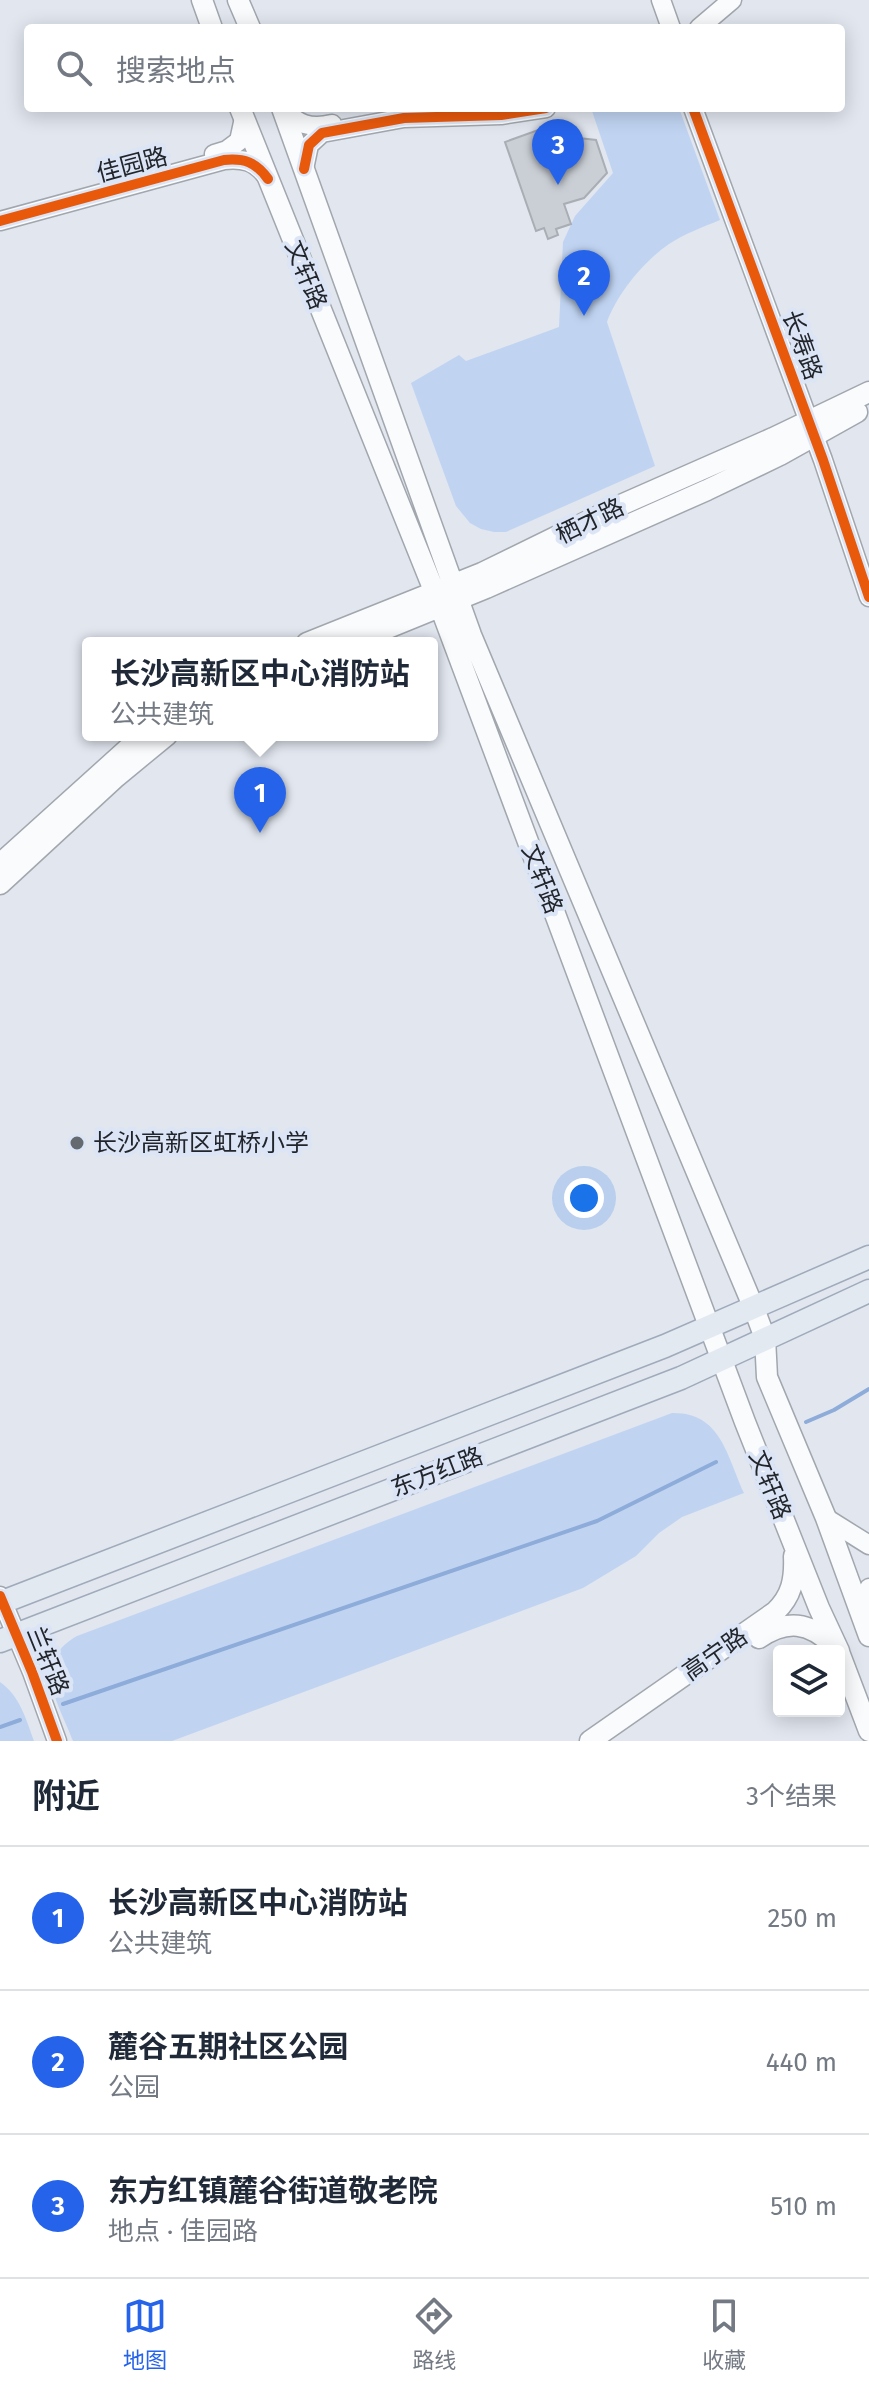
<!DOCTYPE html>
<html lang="zh">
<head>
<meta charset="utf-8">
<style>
  :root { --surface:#fff; --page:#f2f2f3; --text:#1f2937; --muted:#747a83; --line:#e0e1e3; --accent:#2563eb }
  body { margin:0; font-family:"Fira Sans","Noto Sans SC",sans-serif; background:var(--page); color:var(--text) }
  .controls { position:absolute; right:24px; bottom:24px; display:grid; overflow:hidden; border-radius:8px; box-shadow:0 4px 20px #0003 }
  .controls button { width:72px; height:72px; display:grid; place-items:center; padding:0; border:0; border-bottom:2px solid var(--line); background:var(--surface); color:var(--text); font:40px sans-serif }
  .you { position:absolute; left:584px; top:1198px; width:28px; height:28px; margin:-20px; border:6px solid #fff; border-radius:50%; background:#1a73e8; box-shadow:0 0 0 12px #1a73e833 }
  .badge { display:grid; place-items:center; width:52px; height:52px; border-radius:50%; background:var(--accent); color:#fff; font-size:26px; font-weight:700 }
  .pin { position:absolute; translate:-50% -66px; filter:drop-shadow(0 2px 4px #0008) }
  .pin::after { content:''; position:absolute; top:42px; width:28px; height:24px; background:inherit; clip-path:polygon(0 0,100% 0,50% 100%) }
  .popup { position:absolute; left:82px; top:637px; width:356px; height:104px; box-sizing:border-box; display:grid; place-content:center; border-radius:8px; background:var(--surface); filter:drop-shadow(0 2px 6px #0005); font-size:26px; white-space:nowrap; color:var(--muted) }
  .popup b { font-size:30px; color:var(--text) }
  .popup::after { content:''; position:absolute; left:50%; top:100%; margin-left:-16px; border:16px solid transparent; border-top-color:var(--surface) }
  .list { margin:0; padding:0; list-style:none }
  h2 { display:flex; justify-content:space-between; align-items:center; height:104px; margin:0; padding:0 32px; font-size:34px }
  h2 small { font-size:26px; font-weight:400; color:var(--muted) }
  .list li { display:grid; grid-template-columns:52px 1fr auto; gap:24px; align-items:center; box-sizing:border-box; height:144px; padding:0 32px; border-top:2px solid var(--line) }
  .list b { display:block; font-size:30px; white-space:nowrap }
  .list p { margin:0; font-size:26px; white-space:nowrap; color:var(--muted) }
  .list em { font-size:26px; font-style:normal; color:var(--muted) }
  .icon { flex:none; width:44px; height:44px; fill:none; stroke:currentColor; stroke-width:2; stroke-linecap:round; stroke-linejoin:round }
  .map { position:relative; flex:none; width:869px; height:1741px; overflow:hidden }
  .search { position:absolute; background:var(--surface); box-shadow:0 4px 20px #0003; left:24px; right:24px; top:24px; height:88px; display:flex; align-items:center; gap:20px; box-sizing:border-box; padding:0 28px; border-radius:8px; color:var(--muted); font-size:30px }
  .sheet { height:536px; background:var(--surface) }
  nav { display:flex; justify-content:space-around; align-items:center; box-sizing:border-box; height:112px; border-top:2px solid var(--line); background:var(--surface); font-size:22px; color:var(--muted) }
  nav a { display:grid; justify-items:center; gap:4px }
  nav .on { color:var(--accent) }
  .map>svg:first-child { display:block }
  .green { fill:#c0d4f2 }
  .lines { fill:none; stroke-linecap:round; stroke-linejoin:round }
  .stream { stroke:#8eacd9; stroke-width:4 }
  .building { fill:#cacfd6; stroke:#a9adb4; stroke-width:2 }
  .tertiary-casing { stroke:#a2a7ae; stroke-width:21 }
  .secondary-casing { stroke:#a2a7ae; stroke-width:23 }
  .primary-casing { stroke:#9faaba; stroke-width:25 }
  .tertiary { stroke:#fafbfd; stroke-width:18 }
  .secondary { stroke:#fafbfd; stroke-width:20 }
  .primary { stroke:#e3e9f1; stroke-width:22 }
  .cycleway-casing { stroke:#dbe5f5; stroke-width:15 }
  .cycleway { stroke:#e8590c; stroke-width:10 }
  .poi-dot { fill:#656970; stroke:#dbe5f5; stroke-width:3 }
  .labels { text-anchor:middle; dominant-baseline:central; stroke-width:8; stroke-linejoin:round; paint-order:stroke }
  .street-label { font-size:24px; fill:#22262c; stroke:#dbe5f5 }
  .poi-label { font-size:24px; fill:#22262c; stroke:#dbe5f5; text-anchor:start }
</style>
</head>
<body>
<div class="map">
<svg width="869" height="1741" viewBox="0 0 869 1741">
  <rect width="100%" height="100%" fill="#e1e6ef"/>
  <path class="green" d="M599,108h80l41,112c-17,7 -36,14 -51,24 -25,17 -52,50 -62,78l48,144 -149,66h-12l-13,-3 -11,-6 -14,-17 -45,-123 48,-28 7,6 93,-34 4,-85 12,-26 38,-43 -21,-62z
    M672,1413c49,-1 55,43 72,80l-62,24 -23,16 -23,23 -53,32 -411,153h-99c-15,-39 -43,-78 4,-105z
    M0,1682c20,14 26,37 34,59h-34z"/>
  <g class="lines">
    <path class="stream" d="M806,1422l28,-12 35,-21
      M63,1704l534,-183 119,-59
      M0,1727l20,-7"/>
  </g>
  <path class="building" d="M541,129l4,13 16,-6 35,4 11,33 -23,25 -20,6 7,20 -15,5 2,6 -10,4 -4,-11 -8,3 -31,-89z"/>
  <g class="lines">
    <defs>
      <path id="tertiary" d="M661,0l10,28
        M699,28l33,-28
        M283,108c14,17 28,21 49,16
        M693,108l130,352 46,137
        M214,154l13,-4 12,-9 5,-23
        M304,169l5,-24 13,-12 82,-15 97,-3 45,-7
        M0,221l224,-61c19,-2 31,1 43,17
        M826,1518l43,27
        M0,1596l32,76 25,69
        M860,1611l9,-23"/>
      <path id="secondary" d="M202,0l10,28
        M238,0l12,28
        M240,108l195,485 310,829 74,186 20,43
        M282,108l189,527 282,671 12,32 2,39 59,141 43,118
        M307,643l175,-70 139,-68 152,-67 96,-46
        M351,643l135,-55 221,-98 73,-35 77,-43
        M0,864l143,-129
        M0,884l116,-107 51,-42
        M759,1638c28,-19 50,-16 74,7
        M839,1652l30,79
        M590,1741l185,-129c17,-16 20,-33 19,-56"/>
      <path id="primary" d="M0,1603l665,-257 204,-89
        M0,1641l681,-263 188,-87"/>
    </defs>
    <use href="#tertiary" class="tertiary-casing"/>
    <use href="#secondary" class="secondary-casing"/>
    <use href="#primary" class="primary-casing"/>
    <use href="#tertiary" class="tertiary"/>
    <use href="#secondary" class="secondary"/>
    <use href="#primary" class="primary"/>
    <defs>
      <path id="cycleway" d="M693,108l130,352 46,137
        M304,169l5,-24 13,-12 82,-15 97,-3 45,-7
        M0,221l224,-61c20,-2 32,2 44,19
        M0,1596l32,76 25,69"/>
    </defs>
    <use href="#cycleway" class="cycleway-casing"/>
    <use href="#cycleway" class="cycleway"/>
  </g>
  <circle class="poi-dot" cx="77" cy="1143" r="8"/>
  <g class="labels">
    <g class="street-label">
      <text transform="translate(132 165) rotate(-15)">佳园路</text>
      <text transform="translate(306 275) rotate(68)">文轩路</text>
      <text transform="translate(802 345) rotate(70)">长寿路</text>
      <text transform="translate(590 521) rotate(-26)">栖才路</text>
      <text transform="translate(542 879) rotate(69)">文轩路</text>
      <text transform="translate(437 1472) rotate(-21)">东方红路</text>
      <text transform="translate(770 1485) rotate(68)">文轩路</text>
      <text transform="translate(715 1654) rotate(-35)">高宁路</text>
      <text transform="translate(48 1661) rotate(68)">兰轩路</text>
    </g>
    <g class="poi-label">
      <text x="93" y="1143">长沙高新区虹桥小学</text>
    </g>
  </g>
</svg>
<div class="controls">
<button><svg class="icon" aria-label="layers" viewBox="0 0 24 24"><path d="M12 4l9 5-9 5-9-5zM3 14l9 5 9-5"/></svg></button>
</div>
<div class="you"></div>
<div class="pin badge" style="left:260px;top:833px">1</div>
<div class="popup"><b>长沙高新区中心消防站</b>公共建筑</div>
<div class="pin badge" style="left:584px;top:316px">2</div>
<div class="pin badge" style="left:558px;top:185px">3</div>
<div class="search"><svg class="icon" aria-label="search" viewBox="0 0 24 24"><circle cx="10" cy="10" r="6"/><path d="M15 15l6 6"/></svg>搜索地点</div>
</div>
<section class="sheet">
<h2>附近<small>3个结果</small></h2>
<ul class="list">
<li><span class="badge">1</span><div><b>长沙高新区中心消防站</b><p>公共建筑</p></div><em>250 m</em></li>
<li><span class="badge">2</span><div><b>麓谷五期社区公园</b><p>公园</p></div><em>440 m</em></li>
<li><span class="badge">3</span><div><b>东方红镇麓谷街道敬老院</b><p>地点 · 佳园路</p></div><em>510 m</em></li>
</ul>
</section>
<nav>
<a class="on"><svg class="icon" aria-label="map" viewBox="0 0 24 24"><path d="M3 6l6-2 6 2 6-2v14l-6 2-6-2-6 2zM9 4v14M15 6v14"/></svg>地图</a>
<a><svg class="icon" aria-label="directions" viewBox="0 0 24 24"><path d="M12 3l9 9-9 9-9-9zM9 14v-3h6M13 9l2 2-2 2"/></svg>路线</a>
<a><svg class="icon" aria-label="saved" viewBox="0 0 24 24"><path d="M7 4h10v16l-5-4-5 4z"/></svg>收藏</a>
</nav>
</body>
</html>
